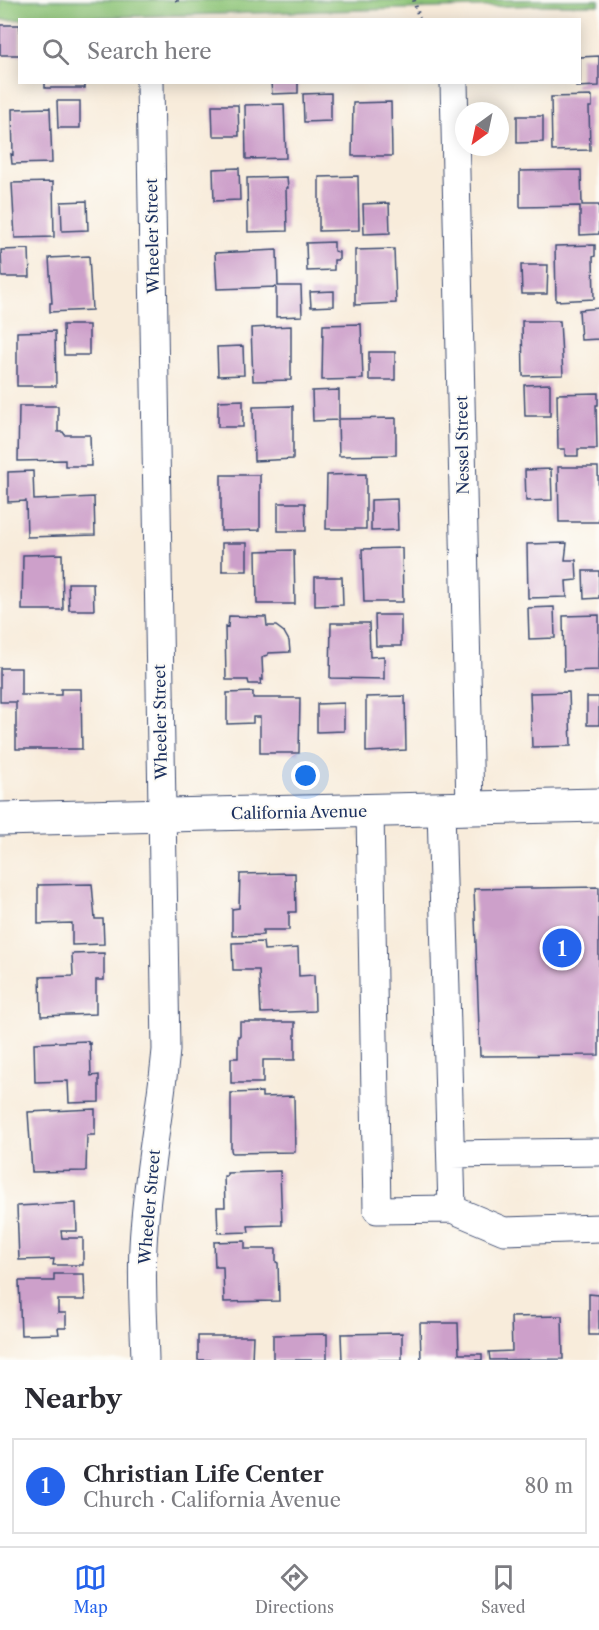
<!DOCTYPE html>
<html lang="en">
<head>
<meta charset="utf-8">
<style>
  :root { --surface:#fff; --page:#f7f7f7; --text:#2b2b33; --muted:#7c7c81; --line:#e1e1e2; --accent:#2563eb }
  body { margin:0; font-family:"Libre Caslon Text",serif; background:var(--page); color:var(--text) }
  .compass { position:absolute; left:455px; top:102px; width:54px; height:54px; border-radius:50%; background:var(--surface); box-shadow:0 3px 15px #0003; rotate:213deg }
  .you { position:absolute; left:306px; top:776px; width:21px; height:21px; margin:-15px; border:4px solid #fff; border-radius:50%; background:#1a73e8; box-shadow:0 0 0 9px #1a73e833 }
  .badge { display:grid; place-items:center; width:39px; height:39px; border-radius:50%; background:var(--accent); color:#fff; font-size:20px; font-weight:700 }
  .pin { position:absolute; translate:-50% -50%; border:3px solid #fff; box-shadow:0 2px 6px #0006 }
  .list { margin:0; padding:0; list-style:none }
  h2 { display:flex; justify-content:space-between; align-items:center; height:78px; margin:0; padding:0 24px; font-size:26px }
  h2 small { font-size:20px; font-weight:400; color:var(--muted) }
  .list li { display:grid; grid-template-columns:39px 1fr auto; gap:18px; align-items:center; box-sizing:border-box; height:96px; margin:0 12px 12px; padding:0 12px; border:2px solid var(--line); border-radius:0px }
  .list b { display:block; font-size:22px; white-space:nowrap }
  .list p { margin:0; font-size:20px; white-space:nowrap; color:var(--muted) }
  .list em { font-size:20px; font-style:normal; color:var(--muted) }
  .icon { flex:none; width:33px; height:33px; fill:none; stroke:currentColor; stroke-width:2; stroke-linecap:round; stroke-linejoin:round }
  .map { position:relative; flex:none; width:599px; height:1360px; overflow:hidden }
  .search { position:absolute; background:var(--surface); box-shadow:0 3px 15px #0003; left:18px; right:18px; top:18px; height:66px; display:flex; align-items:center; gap:15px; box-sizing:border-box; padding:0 21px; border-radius:0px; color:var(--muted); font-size:22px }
  .sheet { height:186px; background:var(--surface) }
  nav { display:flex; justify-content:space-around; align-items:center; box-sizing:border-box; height:84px; border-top:2px solid var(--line); background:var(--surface); font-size:16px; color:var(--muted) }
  nav a { display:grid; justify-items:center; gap:3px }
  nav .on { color:var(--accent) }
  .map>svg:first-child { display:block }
  .green { fill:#8ec578; stroke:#547a6b; stroke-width:1.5 }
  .building { fill:#cda0ca }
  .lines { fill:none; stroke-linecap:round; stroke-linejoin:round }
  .minor-casing { stroke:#3c4b71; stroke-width:29 }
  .major-casing { stroke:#3c4b71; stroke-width:35 }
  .path { stroke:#3c4b71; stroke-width:4; stroke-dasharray:1.5 4.5; stroke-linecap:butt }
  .minor { stroke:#fff; stroke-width:27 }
  .major { stroke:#fff; stroke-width:33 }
  .labels { text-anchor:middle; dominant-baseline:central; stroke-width:4.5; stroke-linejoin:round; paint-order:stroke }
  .street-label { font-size:16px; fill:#1b2f5e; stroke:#fdfcf7 }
</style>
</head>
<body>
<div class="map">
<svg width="599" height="1360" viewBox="0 0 599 1360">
  <rect width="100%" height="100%" fill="#fdfcf7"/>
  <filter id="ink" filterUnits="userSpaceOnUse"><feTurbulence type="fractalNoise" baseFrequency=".0167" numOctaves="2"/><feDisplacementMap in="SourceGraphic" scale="12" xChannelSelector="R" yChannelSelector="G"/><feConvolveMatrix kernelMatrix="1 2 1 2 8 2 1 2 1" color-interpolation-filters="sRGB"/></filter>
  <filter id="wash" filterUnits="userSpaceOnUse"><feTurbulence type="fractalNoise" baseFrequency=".008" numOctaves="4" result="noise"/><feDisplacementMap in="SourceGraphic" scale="24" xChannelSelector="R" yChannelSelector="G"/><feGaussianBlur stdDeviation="1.35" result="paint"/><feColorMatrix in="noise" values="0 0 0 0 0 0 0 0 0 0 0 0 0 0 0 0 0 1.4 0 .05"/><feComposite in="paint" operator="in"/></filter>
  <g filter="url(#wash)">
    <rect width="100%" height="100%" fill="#f8ecdb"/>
    <path class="green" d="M0,0h599v5h-54l-545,15z"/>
    <g id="blocks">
      <path class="building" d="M0,25h20v30h-20z
        M599,56v30l-23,1v-5h4v-25z
        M45,82h40v6h-40z
        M271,82h27v11l-26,1z
        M331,93v28l-27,1 -1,-28z
        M592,96v11h-3l1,43 -38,1 -1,-54z
        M57,101h23v27h-22z
        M391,102l1,54h-40l1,-53z
        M284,104l2,54 -40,1 -1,-54z
        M212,105h26l1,31h-26z
        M50,108l2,55 -40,1 -1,-10 2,1 -1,-46z
        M517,116h26v26l-26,1z
        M239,168l1,32 -26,1 -1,-32z
        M581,170l1,35h17v29l-19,1v-29l-60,1v-36z
        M358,176l1,54 -40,1v-54z
        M287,177l1,11h-2l1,43 -39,1 -1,-54z
        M53,182l1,55 -39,1 -3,-55z
        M87,201l1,29 -26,1 -1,-29z
        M389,203l1,30 -26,1 -1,-30z
        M334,242v9l5,1v8h-5v10l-27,1 -1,-28z
        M595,245v11l-2,1 1,42 -38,2 -1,-55z
        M29,249l1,28h-28l-1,-27z
        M394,249l2,54 -41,2v-55z
        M277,250l1,36h23l1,30 -26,1v-30l-59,2 -2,-36z
        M89,256l3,54 -42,2v-9h2l-3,-45z
        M521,265h27l-1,29h-25z
        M334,291v15l-23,1 -1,-15z
        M599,308v31l-18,1 -2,-30z
        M522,321h38l3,54 -40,1z
        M361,324l2,55 -41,1 1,-55z
        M63,325h26v30h-25z
        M291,326v54l-38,1 -2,-53z
        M55,331l1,55h-39v-54z
        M243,346l1,29 -26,1 -1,-29z
        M369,352h26v28h-26z
        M550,384v32h-25l-1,-31z
        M339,390v29l57,-1v37l-57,1 -1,-36 -25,1 -1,-30z
        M598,393v12h-2l1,44h-19v7h-13v-7h-7l-1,-55z
        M243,400v27h-25v-26z
        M19,406h39v26h5l2,3h25l1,31h-26v-6l-47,1z
        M293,406v53l-39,2 -1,-54z
        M558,467h40l1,55h-40z
        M551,469l1,31 -26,1 -1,-31z
        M33,471l1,29 60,-3 1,38 -68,2 -1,-36 -18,1v-30z
        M366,474v55h-40l1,-54z
        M221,475h39v55l-39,1z
        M397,499l1,31 -27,1v-31z
        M278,503h27l1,28h-28z
        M222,543h25v28h-25z
        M567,543l-2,17h11l1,20 -11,1 1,16 -39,1 -1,-54z
        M402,548l1,54h-39l-2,-53z
        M294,550l1,54h-38l-1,-53z
        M62,554l1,56h-41l1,-55z
        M583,571h16v27l-15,1z
        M315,577h27l1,28 -28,1z
        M68,583h25l1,27h-25z
        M554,607l1,31 -26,1 -1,-31z
        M375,615h26v31h-25z
        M599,615v55l-35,1 -1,-55z
        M229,616l37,1 1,9h9l8,6 5,9 1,11 -22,1v2l-4,1 -2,2 1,22 -3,-1 1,5h-12l-1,-4h-22l-1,-54 3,1z
        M331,623h38l1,34 14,-1v23l-54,-1z
        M0,668h21v27h40v-6h20l1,60h-66v-47h-16z
        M253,692v6h47l-1,55h-39v-36h-7v6l-26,1v-31z
        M569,692l2,54 -39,1 -2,-54z
        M405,696l1,54 -40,2v-55z
        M587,697h12v28h-12z
        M344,703v28l-27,1v-28z
        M295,873l1,39h-7v18h-26v5l-31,1v-27l7,-1 1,-34z
        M92,884l3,35h8l1,25 -32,1v-22l-34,1v-39z
        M599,887v168l-119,1 -6,-167z
        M263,942l1,8 34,-2 1,28 15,-1 1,36 -54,2 -2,-43h-26l-1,-27z
        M104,953v27h-8v34l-55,2 -1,-39 33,-1 -1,-22z
        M240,1022h55v38h-32v23h-32v-25h7v-22h2z
        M88,1041v3l2,-1 1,33 8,-1v27l-30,1 -1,-22 -33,1 -1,-39z
        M262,1092v5l32,-1 1,56 -63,1 -1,-3v-57z
        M95,1109v26h-8l-1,36 -54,1 -4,-60z
        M280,1171l2,54 -34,1 1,6 -31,1 -1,-26h8l-1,-31h3v-3z
        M76,1203l1,28h-16l1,7h21v27h-30l1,-6 -35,1 -2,-54z
        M245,1241v8h31v13l2,1 1,38 -55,1 -1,-35h-8l-1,-25z
        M54,1274h30l1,26h-27v13h8v15h-8l1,6 -38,1 -2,-54h35z
        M589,1294l10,1v40h-10z
        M562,1316l1,43 -73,1 -1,-8 23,-1 -1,-34z
        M420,1323h38l1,31h23v6h-61z
        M402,1333v27h-60l-1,-26z
        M327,1334v26h-54v-25z
        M198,1336h55l-1,24h-54z"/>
    </g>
  </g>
  <g filter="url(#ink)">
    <use href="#blocks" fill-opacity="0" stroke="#3c4b71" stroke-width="1.5"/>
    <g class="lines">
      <defs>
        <path id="minor" d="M454,82l16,726
          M370,811l7,399 75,-1 -11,-400
          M451,1154l148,-2
          M452,1209l52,22 95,-3
          M145,1360c-1,-38 -4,-77 -2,-114 3,-66 17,-131 23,-196l-16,-968"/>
        <path id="major" d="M0,819l599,-14"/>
      </defs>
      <use href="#minor" class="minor-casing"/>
      <use href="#major" class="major-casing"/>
      <path class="path" d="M177,0v3
        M414,0l5,18"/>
      <use href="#minor" class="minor"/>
      <use href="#major" class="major"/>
    </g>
  </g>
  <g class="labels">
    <g class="street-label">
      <text transform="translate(152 236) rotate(-91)">Wheeler Street</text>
      <text transform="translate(462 445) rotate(-91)">Nessel Street</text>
      <text transform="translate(160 722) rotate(-91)">Wheeler Street</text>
      <text transform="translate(299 812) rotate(-1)">California Avenue</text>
      <text transform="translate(149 1207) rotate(-85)">Wheeler Street</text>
    </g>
  </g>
</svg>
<svg class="compass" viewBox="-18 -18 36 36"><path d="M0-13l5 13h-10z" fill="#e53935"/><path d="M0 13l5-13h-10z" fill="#7c7c81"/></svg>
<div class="you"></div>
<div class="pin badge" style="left:562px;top:948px">1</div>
<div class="search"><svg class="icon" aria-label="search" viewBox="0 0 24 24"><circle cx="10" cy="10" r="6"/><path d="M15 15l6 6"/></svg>Search here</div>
</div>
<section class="sheet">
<h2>Nearby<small></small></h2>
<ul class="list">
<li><span class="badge">1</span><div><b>Christian Life Center</b><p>Church · California Avenue</p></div><em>80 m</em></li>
</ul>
</section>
<nav>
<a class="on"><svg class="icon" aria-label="map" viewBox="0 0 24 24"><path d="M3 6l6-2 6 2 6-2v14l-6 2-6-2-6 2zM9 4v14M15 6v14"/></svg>Map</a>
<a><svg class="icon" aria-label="directions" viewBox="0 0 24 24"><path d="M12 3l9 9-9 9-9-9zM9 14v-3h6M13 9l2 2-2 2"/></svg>Directions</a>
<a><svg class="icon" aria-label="saved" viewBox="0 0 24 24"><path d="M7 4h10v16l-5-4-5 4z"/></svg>Saved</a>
</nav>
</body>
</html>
